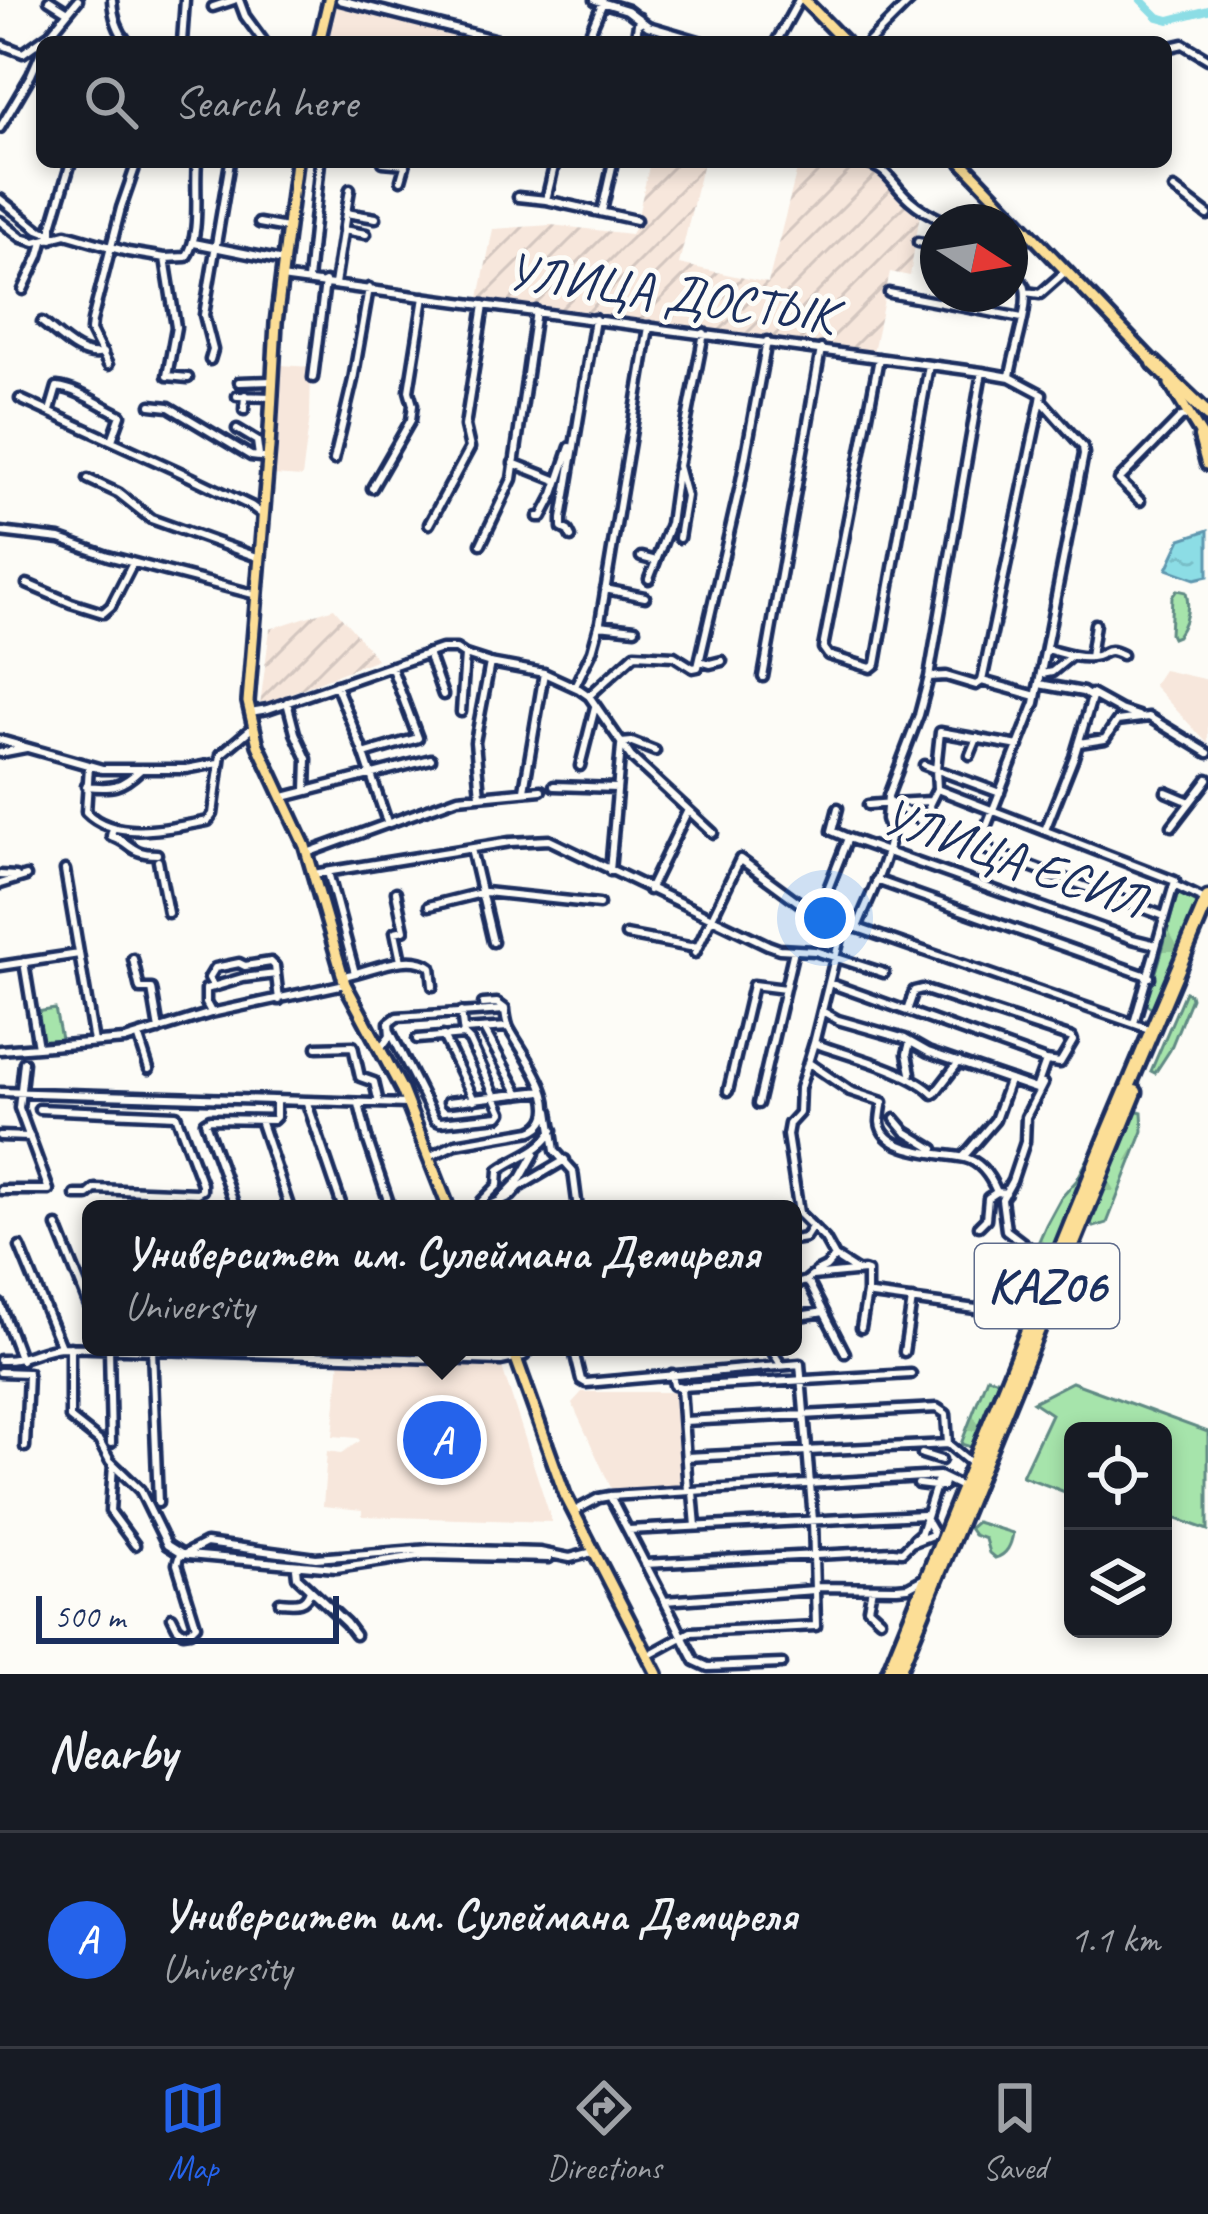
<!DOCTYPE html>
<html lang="en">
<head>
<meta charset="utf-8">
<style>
  :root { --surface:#171b24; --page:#20242c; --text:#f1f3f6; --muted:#9ea1a6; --line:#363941; --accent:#2563eb }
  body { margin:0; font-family:Caveat,sans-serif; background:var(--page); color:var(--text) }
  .controls { position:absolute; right:36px; bottom:36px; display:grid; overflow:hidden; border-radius:18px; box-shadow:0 6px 18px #0003 }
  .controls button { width:108px; height:108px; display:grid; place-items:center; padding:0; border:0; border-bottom:3px solid var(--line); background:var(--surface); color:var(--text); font:60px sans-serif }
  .compass { position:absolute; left:920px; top:204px; width:108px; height:108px; border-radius:50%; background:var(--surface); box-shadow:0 6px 18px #0003; rotate:102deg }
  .scale { position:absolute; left:36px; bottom:30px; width:303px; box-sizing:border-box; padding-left:12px; border:6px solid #1b2f5e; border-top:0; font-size:33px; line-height:42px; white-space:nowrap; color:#1b2f5e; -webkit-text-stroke:9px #fdfcf7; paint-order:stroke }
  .you { position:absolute; left:825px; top:918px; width:42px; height:42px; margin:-30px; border:9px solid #fff; border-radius:50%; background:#1a73e8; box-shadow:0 0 0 18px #1a73e833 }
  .badge { display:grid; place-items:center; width:78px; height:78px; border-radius:50%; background:var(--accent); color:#fff; font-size:39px; font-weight:700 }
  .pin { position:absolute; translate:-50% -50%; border:6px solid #fff; box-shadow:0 3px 12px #0006 }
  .popup { position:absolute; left:82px; top:1200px; width:720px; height:156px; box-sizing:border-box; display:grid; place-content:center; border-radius:18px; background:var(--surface); filter:drop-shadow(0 3px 9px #0005); font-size:39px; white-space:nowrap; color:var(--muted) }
  .popup b { font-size:45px; color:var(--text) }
  .popup::after { content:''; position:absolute; left:50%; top:100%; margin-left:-24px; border:24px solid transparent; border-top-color:var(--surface) }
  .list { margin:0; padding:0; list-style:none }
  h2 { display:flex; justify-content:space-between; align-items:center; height:156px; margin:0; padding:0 48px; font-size:51px }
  h2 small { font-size:39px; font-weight:400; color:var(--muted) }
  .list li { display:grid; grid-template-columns:78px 1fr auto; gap:36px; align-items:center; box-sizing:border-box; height:216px; padding:0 48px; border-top:3px solid var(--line) }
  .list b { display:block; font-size:45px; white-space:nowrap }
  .list p { margin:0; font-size:39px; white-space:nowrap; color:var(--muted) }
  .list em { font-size:39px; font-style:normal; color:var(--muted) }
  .icon { flex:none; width:66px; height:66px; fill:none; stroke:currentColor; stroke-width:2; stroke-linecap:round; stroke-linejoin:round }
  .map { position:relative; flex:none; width:1208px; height:1674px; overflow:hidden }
  .search { position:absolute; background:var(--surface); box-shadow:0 6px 18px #0003; left:36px; right:36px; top:36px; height:132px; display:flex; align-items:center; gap:30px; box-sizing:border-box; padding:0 42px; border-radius:18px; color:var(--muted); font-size:45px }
  .sheet { height:372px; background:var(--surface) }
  nav { display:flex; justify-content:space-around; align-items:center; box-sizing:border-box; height:168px; border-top:3px solid var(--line); background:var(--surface); font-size:33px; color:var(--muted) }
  nav a { display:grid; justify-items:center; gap:6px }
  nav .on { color:var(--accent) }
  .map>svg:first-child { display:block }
  .built { fill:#f7e7dc }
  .industrial { fill:url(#industrial-furrows) }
  .green { fill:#a6e4ab; stroke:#608a84; stroke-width:3 }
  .forest { fill:url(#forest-firs); stroke:#608a84; stroke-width:3 }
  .water { fill:url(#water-ripples); stroke:#5f97af; stroke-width:3 }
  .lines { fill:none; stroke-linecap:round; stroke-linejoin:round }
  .river { stroke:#8cdde5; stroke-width:8 }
  .minor-casing { stroke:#1b2f5e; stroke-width:15 }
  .major-casing { stroke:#1b2f5e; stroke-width:18 }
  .highway-casing { stroke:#1b2f5e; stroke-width:21 }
  .minor { stroke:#fdfcf7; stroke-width:6 }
  .major { stroke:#fcde96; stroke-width:9 }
  .highway { stroke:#fcde96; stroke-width:12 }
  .labels { text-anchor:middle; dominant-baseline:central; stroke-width:10; stroke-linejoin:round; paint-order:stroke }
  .shield { fill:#fdfcf7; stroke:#5f6c8c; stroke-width:3 }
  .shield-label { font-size:48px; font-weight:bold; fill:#1b2f5e }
  .street-label { font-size:51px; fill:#1b2f5e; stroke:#fdfcf7 }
</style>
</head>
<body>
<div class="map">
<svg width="1208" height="1674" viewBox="0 0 1208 1674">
  <defs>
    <pattern id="industrial-furrows" width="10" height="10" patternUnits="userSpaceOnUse" patternTransform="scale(3)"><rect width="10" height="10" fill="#f7e7dc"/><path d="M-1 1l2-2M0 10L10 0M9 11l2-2" fill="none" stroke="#d3c6bf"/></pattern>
    <pattern id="forest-firs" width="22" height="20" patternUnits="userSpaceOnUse" patternTransform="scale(3)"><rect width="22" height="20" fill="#a6e4ab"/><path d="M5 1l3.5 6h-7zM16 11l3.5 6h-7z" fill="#8ec496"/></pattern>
    <pattern id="water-ripples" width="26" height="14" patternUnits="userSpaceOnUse" patternTransform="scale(3)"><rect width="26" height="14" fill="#8cdde5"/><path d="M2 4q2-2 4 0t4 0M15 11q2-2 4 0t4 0" fill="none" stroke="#78bec7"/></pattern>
  </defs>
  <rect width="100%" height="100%" fill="#fdfcf7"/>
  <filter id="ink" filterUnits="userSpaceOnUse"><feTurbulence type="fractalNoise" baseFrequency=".00833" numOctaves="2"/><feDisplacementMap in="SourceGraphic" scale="24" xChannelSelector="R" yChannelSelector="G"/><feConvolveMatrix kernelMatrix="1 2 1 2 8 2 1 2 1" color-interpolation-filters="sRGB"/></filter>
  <g filter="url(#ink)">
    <path class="built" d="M337,4l117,28 -2,10h-128l9,-35z
      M281,365l30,2 -1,49 -8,61 -29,-2z
      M1163,670l45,10v64l-55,-59z
      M344,1358v4l6,-3 151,5 51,158 -190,-6v-6l-39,-4 4,-55 14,2 19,-12 -2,-3 -25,-2 7,-77z
      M582,1392h93l7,96 -70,2 -40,-87z"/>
    <path class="industrial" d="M650,162h53l-24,102 89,19 31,-121 63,1 16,9 26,26 4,10 12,6 -10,62 -20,-4 -17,80 -395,-49 15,-74 58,-4 80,9 5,-9z
      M334,608l43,51 -117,46 10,-76z"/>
    <path class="green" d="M1185,992l5,2 1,4 -21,52 -15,23 -4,-2z
      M55,1009l6,30 -18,3 -6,-30z
      M1072,1382l136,50v98l-45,-16v-83h-90v64l-51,-19 29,-62 -18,-12z"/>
    <path class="forest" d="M1177,590l9,2c4,15 0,31 -9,44l-5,2 -2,-4 2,-37z
      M1178,893l23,13 -34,83 -12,17 -5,1 -5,-4c15,-35 21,-73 33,-110z
      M1135,1110l7,2 1,19 -36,92 -13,4 -4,-4z
      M1094,1147l6,3 -63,155 -21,-12 30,-68 14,-26 17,-19z
      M987,1377l18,4 -31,67 -13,-4z
      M976,1522l37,11c-2,12 -6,22 -18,25l-6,-5 -4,-14 -11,-4 -5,-7z"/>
    <path class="water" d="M1208,530v46l-13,3 -28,-10 14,-30z"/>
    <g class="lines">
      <path class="river" d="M1141,0l17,17 11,3 39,-10"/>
      <defs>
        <path id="minor" d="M49,0l19,12
          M112,0c1,16 5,30 15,42
          M239,0l6,16 19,26
          M340,0l165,42
          M595,0l32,10 21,16 54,16
          M213,7l21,-7
          M46,39l32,-39
          M182,42l3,-42
          M586,42l17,-40
          M635,42l4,-24
          M776,42l23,-42
          M869,42l42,-42
          M0,44l23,9 24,-17
          M1166,48l17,-4 25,15
          M0,128l31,-53 11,-25
          M383,162l22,2
          M862,162c29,7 28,21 48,38 11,10 23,16 36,22
          M401,180l4,-14
          M1174,189l34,26
          M518,197l28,3 90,20
          M0,199l38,30 13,5
          M546,200l9,-38
          M602,211l11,-49
          M346,213l4,-24
          M0,221l22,17 13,4 31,-8 62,18 37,6 21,-1c16,-22 8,-67 11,-95
          M259,223l28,5
          M343,230l23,4
          M52,239v-13l19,-64
          M918,242l20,4
          M194,243l89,18
          M165,258l11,69 -9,49 21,2
          M281,278l701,94 28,5 32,17 -1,6 42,47 1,7 -49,249 -52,132 8,17
          M308,280l12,-118
          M335,284l11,-71 30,5
          M23,290l16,-34 4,-14
          M1026,292l14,2 27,-24
          M889,293l133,25
          M42,322c17,13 39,38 61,31
          M879,358l-56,290 5,7 43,13 5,-4 53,-299
          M210,360l3,-10 -9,-35 26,-153
          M108,365l-17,-34 1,-10 29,-113 16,-46
          M1010,377c2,-21 22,-74 14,-92 -1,-3 -12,-13 -14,-15
          M313,378l12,-96
          M239,382l33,-1
          M237,396l35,1
          M20,399l158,72 73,35 12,9
          M151,405l18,2 82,49 17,2
          M244,410l1,-15
          M50,411l7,-24c21,2 44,19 64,28l-9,25
          M237,429l20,12 2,15
          M334,460l19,-80 16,-92
          M513,463l45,18
          M88,479l30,14 33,26 109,39
          M372,488l39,-68 2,-15 -4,-14 15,-94
          M1140,501l-21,-21 62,-63 8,-1
          M538,517h4l12,-23 16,-47
          M429,524l41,-76 -5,-22 19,-121
          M0,532l60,7 48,17 149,39
          M571,537l-3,-6 -6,-3v-9l33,-200
          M679,538l7,-42 -8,-30 26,-133
          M481,544l31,-65 24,-168
          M641,557l15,4 1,-3 13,-34 7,-52
          M649,579l7,-18
          M27,584l44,19 32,10 8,-7 22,-43
          M605,589l40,8
          M599,625l36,4
          M1046,649c13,3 31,10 45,8 17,-2 13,-11 31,-2
          M428,653l15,42
          M1090,657l5,-33
          M700,661l10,3 12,-3
          M1042,674l10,-2 18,-15
          M763,677l58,-328
          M929,677l17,-1 30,9 6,-4 59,-281
          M982,681l54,15
          M1039,684l44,8 9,6 -18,59 -29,73
          M336,685l28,69 23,68
          M575,686l17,-35 8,-29 49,-295
          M1091,694l29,16 18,6
          M589,696l46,-42 39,2 19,12 5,-1 42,-181 27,-145
          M287,702l8,31 12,26 -1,31
          M250,712l18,-3 173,-60h15l9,6 25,8 54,10 35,16 10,7 42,61 82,76
          M461,712l4,-57
          M0,740l102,29h84l32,-6
          M621,743l11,-1 23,9
          M1079,743l26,-4 12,-18 32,-4 59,36
          M0,753l26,-5
          M364,754l54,-16 -27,-72
          M970,755l7,-17
          M924,765l76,28
          M89,766l-3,46c29,30 85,16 122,9l5,-7 8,-60 31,-26
          M580,766l15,-59
          M86,786c26,3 35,2 55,-17
          M554,786l63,2
          M937,789l238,92 -41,142
          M524,790l20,-117
          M1166,792l24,10
          M480,795l-5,-53 15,-79
          M284,797l147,-38
          M893,803l37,-2
          M868,805l25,-2 43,28 228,85
          M838,808l-6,23 16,7 -26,66 3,7 21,13 306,106
          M931,818h9l7,15
          M928,825l3,-7 -2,-13 8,-16 -1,-20 4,-37 79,14
          M1172,826l36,-47
          M113,828l-2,8c21,6 17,18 46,18
          M890,833l-4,-14 2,-23 31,-81 10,-38 53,-305
          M848,838l284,101 24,6
          M471,849l22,93
          M307,853l151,-55 83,-8
          M158,861l10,52
          M65,870l29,172
          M610,871l11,-125
          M328,872l27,101
          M313,874l197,-32 39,-2 219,105 11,4 36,2 69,22
          M0,875l16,1
          M876,880l274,97
          M0,884l26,-8
          M1176,886l29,14
          M649,890l38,-78
          M396,892l8,38 -9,2 6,29
          M429,906l56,-14 114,12
          M846,924l-4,6 -28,113c31,12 98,28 119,51
          M857,928c15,-39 43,-86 32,-128
          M626,935l64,12 8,-1
          M695,953l45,-94 65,48 17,1
          M133,959l7,30h12l7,41
          M24,962l14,85
          M0,966l79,-12
          M343,979l5,-4c25,-5 61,-24 83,-8l2,19
          M829,983l217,78 14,2 13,-22 -1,-3 -150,-49 -8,2 -7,20
          M214,987l-5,-9 6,-10 24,-5 6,3 26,-4 4,4 4,34
          M822,1011l16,9 67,19 23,13 108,37 10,-28
          M211,1012l-5,-9v-14l37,-11 33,-4
          M484,1029l35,65
          M464,1030l44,-3
          M390,1031l45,89 5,2 59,-6 3,-4 -32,-71 -6,-6 -3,-23
          M443,1036l31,64
          M139,1038l10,31
          M417,1039l47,-4
          M910,1042l-3,12 4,19
          M814,1043l-14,45 -1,25 -10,11 -2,11 12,78 26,26 10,18 -9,10 -10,5
          M317,1047l36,-1 7,31 14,5 5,21
          M381,1048l9,-12 -1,-13 8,-6 108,-7
          M0,1050l125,-10 86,-27 134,-29
          M809,1063l41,28 33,11c-1,2 -3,17 -3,20 3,32 64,31 85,36 17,4 26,20 32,34l9,1
          M728,1091l25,-106 32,4
          M0,1092l407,12
          M935,1093l24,-31
          M448,1102l94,-11
          M307,1103l36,106
          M359,1104l9,37 23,68
          M758,1104l36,-154
          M39,1109l137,6 26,69v6l-5,3 -102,-4 -7,6h-13
          M549,1111l6,40 18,20 5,38
          M895,1119l11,13 28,17
          M260,1120l30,89
          M0,1136l30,1
          M964,1156l31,-36 14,-39
          M429,1157l27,-13 75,-13c42,-17 -10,-79 -22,-103 -2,-4 -4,-15 -4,-19l-8,-6 -14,1
          M1,1190h48l-30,-82 5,-46
          M501,1199l20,-21 14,-25
          M236,1209l-31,-87 5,-3 63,1 3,-3v-16
          M481,1209l1,-8 16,-16 1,-15c19,-14 42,-18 54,-40
          M482,1209l29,-13 8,-9 46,-27
          M57,1226l34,85
          M979,1226l7,-7 2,-21 9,-6
          M793,1240l12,-2 7,-11
          M1027,1246l-21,-16 -4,-31 10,-18 13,-39 1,-25 17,-33
          M20,1247l41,100
          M835,1257l22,14
          M806,1281l6,-5 52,-5 3,1v21l5,2 104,14c13,-3 13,-16 25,-19l33,18
          M793,1285l13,-4 4,4 35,68
          M0,1304l21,56
          M793,1317l31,-5
          M861,1328l6,-35
          M70,1347v71l29,23 11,20 30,29 27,55 16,10 23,-12 110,15 114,-9 110,3 30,6 23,-6
          M573,1347l8,33 5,3 214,-19 13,156 3,106 -125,6 -42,23
          M770,1347l11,18
          M109,1348l2,95
          M152,1349l6,154
          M904,1352l8,-52
          M0,1360c25,1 39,-11 61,-13l440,14 23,-5 9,-9
          M0,1372l28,1 -3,74
          M672,1374l2,11 7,2 7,104
          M681,1387l230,-13
          M684,1421l253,-13 9,6 2,30
          M922,1454l19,6
          M686,1457l262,-13 24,20
          M113,1464l-3,47 25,34
          M918,1484l25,3 1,-5 -6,-1
          M693,1492l3,34
          M610,1496l66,127c6,13 12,25 19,38l13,6 74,-3
          M573,1512l26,-14 11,-2 329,-20 25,12
          M628,1530l295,-15 10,17 -1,3 -21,8 -9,9 -10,-1
          M914,1539l7,-6 18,-57
          M188,1555l148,13 89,-13 124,3
          M645,1564l248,-13
          M300,1565l-4,3 1,9 49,46 9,12
          M815,1587l82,1 11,-1 15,-8
          M872,1588l-4,20 12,11
          M664,1601l151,-11
          M280,1602c14,1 25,4 30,-12
          M172,1617l5,10 6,5 7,-1 6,-6 -19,-61 3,-10"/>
        <path id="major" d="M804,0l41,42
          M319,42l10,-42
          M296,162l-20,161 -7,124 -21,255 10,43 47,101 40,138 57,106 47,119
          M962,162l194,203
          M1170,384l35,57
          M512,1347l53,148 92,179"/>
        <path id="highway" d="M1154,363l54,52
          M1201,437l7,26
          M888,1674l218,-535 102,-241
          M897,1674l238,-582"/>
      </defs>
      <use href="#minor" class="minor-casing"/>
      <use href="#major" class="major-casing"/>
      <use href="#highway" class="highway-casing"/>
      <use href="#minor" class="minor"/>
      <use href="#major" class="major"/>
      <use href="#highway" class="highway"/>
    </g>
  </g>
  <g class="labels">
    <rect class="shield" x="975" y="1244" width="144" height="84" rx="9"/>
    <g class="shield-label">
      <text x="1047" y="1286">KАZ06</text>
    </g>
    <g class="street-label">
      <text transform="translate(671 293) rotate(8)">УЛИЦА ДОСТЫК</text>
      <text transform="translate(1014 858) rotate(19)">УЛИЦА ЕСИЛ</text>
    </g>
  </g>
</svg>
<div class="controls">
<button><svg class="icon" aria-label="locate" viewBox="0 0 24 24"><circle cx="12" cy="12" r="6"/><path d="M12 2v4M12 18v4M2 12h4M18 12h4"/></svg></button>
<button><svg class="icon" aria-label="layers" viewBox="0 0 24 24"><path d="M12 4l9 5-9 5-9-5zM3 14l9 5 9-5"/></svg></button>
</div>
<svg class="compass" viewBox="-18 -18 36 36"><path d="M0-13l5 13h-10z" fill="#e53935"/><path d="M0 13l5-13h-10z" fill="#9ea1a6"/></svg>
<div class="scale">500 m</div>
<div class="you"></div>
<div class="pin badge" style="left:442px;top:1440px">A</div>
<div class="popup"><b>Университет им. Сулеймана Демиреля</b>University</div>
<div class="search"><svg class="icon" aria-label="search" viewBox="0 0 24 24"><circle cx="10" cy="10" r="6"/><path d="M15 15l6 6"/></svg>Search here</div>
</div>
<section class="sheet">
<h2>Nearby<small></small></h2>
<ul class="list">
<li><span class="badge">A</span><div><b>Университет им. Сулеймана Демиреля</b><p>University</p></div><em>1.1 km</em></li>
</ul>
</section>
<nav>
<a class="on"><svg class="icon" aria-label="map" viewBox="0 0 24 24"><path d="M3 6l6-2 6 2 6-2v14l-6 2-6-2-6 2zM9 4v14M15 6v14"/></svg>Map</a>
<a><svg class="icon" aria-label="directions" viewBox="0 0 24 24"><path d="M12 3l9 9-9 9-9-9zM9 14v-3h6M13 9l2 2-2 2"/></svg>Directions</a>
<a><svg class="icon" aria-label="saved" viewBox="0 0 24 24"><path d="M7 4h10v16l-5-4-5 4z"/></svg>Saved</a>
</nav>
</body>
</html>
